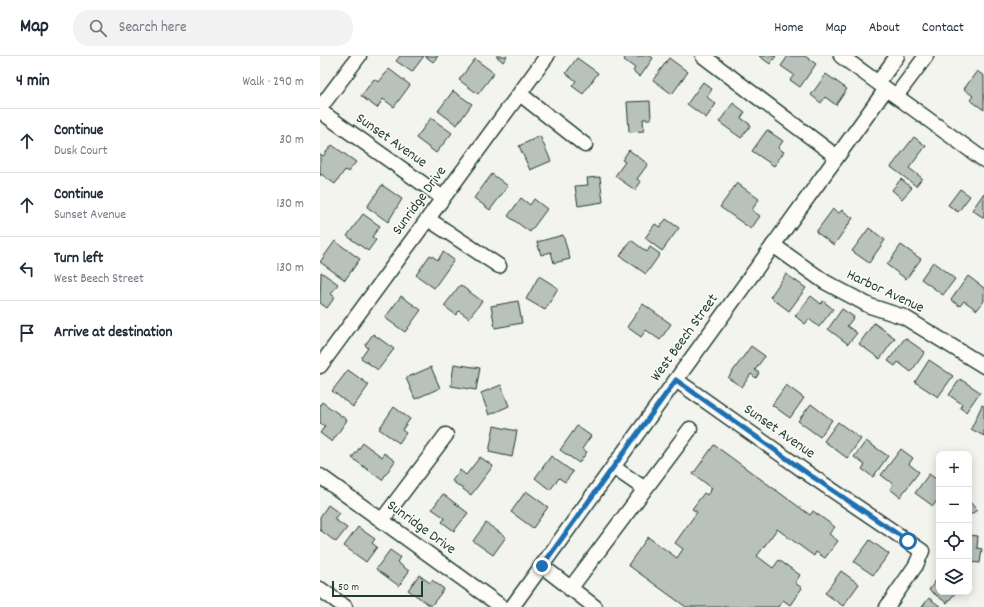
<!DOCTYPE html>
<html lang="en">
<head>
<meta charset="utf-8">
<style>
  :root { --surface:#fff; --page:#f2f2f3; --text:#1f2937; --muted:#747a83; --line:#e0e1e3 }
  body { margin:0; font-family:Dekko,sans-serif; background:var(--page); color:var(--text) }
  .controls { position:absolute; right:12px; bottom:12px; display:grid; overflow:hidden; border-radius:8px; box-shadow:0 2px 10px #0003 }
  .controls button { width:36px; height:36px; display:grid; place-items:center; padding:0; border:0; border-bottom:1px solid var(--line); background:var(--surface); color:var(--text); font:20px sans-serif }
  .scale { position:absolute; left:12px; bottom:10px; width:91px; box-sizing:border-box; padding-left:4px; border:2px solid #1f3d34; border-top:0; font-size:11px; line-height:14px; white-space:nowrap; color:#1f3d34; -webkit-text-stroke:3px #fdfcf7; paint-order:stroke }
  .stop { position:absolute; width:12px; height:12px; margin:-9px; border:3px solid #1f6fb2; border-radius:50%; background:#fff }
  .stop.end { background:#1f6fb2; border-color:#fff; box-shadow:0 1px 4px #0008 }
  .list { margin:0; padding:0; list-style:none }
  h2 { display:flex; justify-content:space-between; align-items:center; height:52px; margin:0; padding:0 16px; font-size:17px }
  h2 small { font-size:13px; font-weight:400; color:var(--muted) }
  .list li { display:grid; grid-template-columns:26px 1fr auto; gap:12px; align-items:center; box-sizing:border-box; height:64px; padding:0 16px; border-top:1px solid var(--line) }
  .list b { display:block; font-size:15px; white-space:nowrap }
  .list p { margin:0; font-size:13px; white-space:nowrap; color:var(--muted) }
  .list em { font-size:13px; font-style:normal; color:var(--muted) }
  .icon { flex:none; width:22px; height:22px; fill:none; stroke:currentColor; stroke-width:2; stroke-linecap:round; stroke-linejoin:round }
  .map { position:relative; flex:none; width:664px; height:551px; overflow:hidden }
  header { display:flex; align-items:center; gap:24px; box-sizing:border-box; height:56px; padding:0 20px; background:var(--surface); border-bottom:1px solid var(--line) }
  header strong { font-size:19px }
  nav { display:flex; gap:22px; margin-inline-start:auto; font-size:14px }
  .search { width:280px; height:36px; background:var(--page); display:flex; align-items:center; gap:10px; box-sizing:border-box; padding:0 14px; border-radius:16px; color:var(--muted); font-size:15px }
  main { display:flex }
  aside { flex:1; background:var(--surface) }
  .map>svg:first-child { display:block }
  .building { fill:#b9c1bb; stroke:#1f3d34 }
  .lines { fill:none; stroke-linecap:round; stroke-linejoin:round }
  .minor-casing { stroke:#1f3d34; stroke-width:17 }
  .minor { stroke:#fdfcf7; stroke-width:14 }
  .route { stroke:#1f6fb2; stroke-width:5 }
  .labels { text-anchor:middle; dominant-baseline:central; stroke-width:3; stroke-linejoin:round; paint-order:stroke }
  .street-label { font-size:15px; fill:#1f3d34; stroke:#fdfcf7 }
</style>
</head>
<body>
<header>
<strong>Map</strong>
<div class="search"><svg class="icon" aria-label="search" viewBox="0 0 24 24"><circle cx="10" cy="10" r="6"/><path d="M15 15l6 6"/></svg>Search here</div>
<nav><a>Home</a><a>Map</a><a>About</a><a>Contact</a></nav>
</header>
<main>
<aside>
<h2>4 min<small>Walk · 290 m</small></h2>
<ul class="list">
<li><svg class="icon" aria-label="ahead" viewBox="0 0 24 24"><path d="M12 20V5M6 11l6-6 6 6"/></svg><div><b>Continue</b><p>Dusk Court</p></div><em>30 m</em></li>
<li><svg class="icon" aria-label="ahead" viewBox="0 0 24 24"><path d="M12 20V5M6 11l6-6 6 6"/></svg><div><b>Continue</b><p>Sunset Avenue</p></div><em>130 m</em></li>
<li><svg class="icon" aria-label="left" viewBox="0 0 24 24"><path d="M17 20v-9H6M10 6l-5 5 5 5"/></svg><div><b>Turn left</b><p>West Beech Street</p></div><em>130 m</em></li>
<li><svg class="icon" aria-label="arrive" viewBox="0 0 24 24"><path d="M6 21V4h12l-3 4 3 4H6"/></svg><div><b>Arrive at destination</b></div></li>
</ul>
</aside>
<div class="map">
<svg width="664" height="551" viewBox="0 0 664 551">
  <rect width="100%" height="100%" fill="#f4f4ef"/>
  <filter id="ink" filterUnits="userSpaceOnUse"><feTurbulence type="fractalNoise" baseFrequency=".025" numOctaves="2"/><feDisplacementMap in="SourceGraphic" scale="8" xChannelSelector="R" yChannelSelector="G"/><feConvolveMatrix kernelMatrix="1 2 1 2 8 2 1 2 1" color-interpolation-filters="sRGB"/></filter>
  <g filter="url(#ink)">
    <path class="building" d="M80,0h24l-12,16 -16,-11z
      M105,0h13l-5,6z
      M176,0h11l-4,6z
      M306,0h24l3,2 -13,19 -7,-6 2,-3 -11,-8z
      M439,0h17l-6,8z
      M468,0h17l11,8 -16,23 -10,-7 4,-5 -13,-9z
      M257,2l21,15 -15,21 -11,-8 4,-5 -10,-8z
      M349,2l19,14 -16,22 -19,-14z
      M155,3l19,14 -16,21 -19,-14z
      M69,13l21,16 -16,22 -11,-8 -6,9 -16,-12 13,-17 5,3z
      M657,15l7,5v34l-14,-10 3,-4 -9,-7z
      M506,18l21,15 -11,16 -11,-8 -4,6 -10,-8z
      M383,26l9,7 -5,8 9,7 -10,14 -19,-14z
      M133,35l19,13 -15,21 -19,-14z
      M330,45l1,18h-8l1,12 -15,1 -2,-30z
      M413,47l12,9 -4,6 10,7 -10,13 -22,-16z
      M111,62l21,15 -16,20 -20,-15z
      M447,74l16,11 -5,7 6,4 -10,14 -22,-15z
      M220,80l11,25 -21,9 -11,-24z
      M594,81l12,9 -17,22 13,10 -6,8 -25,-19z
      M12,89l24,17 -8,10 -3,-2 -10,14 -14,-10 -1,2v-22l3,2z
      M309,94l19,14 -11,15 4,3 -6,8 -20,-14 10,-14 -3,-2z
      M172,118l16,12 -18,24 -16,-12z
      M280,121l3,25 -25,4 -3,-20 13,-1 -1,-7z
      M581,123l11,9 -10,11 -10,-9z
      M417,127l22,16 -7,11 8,6 -9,13 -31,-22z
      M62,129l20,14 -14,23 -21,-15z
      M640,133l10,7 -12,16 -10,-7z
      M664,137v25l-12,-8z
      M201,142l9,7 4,-6 13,10 -17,23 -22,-16z
      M513,153l6,4 3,-3 11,8 -19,27 -18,-13z
      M43,158l17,12 -8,11 4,3 -8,11 -21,-15z
      M346,163l13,9 -17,23 -17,-13 10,-14 5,3z
      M549,172l16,12 -16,23 -17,-12z
      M243,179l7,24 -16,4 -3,-11 -10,3 -4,-13z
      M311,184l16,12 3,-5 10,7 -14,20 -26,-18z
      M15,185l25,18 -15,21 -25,-18z
      M581,189l20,14 -15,20 -19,-14z
      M123,196l11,8 -20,28 -18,-13 14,-20 8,5z
      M613,206l22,17 -12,16 -22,-16z
      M1,216l17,12 -7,10 4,3 -8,11 -7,-5z
      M466,218l20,14 -17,23 -19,-14z
      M219,220l19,12 -13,22 -19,-11z
      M648,220l16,12v13l-7,9 -13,-9 -4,5 -9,-6z
      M140,229l22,16 -13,17 -10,-7 -3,4 -12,-9z
      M81,240l20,14 -16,22 -20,-14z
      M491,240l10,8 2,-3 10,8 -14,18 -10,-8 -4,5 -10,-8z
      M198,245l4,22 -27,5 -4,-22z
      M323,248l28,20 -11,16 -14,-10 -5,7 -14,-10z
      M522,253l12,8 -7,9 10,7 -9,11 -20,-15z
      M554,267l21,15 -15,21 -21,-15z
      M53,278l21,15 -16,21 -17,-12 7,-10 -3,-3z
      M585,282l20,14 -14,20 -13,-10 -3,4 -7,-5z
      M431,290l14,10 -10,14 4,3 -3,5 -5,-4 -9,13 -14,-9z
      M609,304l24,16 -15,21 -23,-15z
      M134,308l26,4 -4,22 -25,-4z
      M111,311l9,21 -25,11 -9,-21z
      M28,314l21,15 -16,22 -21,-16z
      M640,323l20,13 -14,20 -6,-4 2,-4 -13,-9z
      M181,329l8,21 -20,9 -8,-22z
      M466,329l18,13 -14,20 -18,-13z
      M2,346l25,18 -15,22 -12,-9 5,-7 -5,-3v-18z
      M491,348l21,16 -12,17 -22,-16z
      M662,349l2,1v30l-13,-7z
      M74,351l16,12 -8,11 4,3 -7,10 -20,-14z
      M518,366l23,17 -14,19 -23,-17z
      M174,370l23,5 -5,26 -23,-5z
      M257,370l14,10 -9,13 5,3 -8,11 -19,-13z
      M546,385l22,15 -15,21 -11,-8 3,-4 -11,-8z
      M43,387l19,14 2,-4 11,8 -13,19 -30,-22z
      M394,389l96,70 3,-4 22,16 -6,7 9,7 -13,17 -9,-6 -2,4 -37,-27 -20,27 16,12 6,-8 21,15 -5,8 7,5 -12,17 -7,-5 -5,7h-92l-58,-42 20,-28 29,21 6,-9 -8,-6 22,-31 -5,-3 12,-16 3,2 5,-7 -19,-14z
      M581,393l12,9 -4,6 10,8 -19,25 -10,-8 3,-5 -12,-9z
      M231,400l22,16 -8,10 -6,-4 -9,12 -15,-12z
      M160,401l13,9 -22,29 -19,-14 8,-11 6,5z
      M609,418l10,7v17l-6,8 -18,-13z
      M206,435l22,16 -15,21 -22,-16z
      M123,438l25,19 -14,18 -12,-9 3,-4 -13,-9z
      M649,445l8,9 -8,6z
      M8,449l11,8 -5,6 13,9 -11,14 -16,-12v-13z
      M166,467l20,14 -13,18 -20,-14z
      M38,471l17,12 -3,4 5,4 -11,15 -22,-16z
      M649,479l9,1 -1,12 5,1 -2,14 -11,-1z
      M550,484l19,14 -16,21 -19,-13z
      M70,494l10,7 -3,5 12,9 -10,15 -23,-17z
      M521,515l18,13 -16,22 -18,-13z
      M99,519l11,8 2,-3 12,9 -13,17 -23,-16z
      M619,520v16h17l-9,11 -18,-13z
      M609,542l12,9h-19z"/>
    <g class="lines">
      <defs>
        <path id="minor" d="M383,0l134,101
          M521,0l143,104
          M558,27l19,-27
          M200,38l65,51
          M576,40l30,-40
          M0,52l39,-52
          M0,55l123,87
          M108,163l71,47
          M453,189l52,37 45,24 34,11 80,49
          M0,310l227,-310
          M356,324l134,95 112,76 -6,14 -29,42
          M293,411l32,22
          M0,420l182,131
          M62,464l64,-85
          M222,510l53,41
          M0,533l25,18
          M250,533l120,-160
          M192,551l374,-518"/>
      </defs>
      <use href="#minor" class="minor-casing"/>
      <use href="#minor" class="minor"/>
    </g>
  </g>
  <g class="lines" filter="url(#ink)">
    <path class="route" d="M222,510l134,-186 134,95 98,66"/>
  </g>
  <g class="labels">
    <g class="street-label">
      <text transform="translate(71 85) rotate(35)">Sunset Avenue</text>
      <text transform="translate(100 145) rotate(-54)">Sunridge Drive</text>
      <text transform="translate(565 236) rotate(25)">Harbor Avenue</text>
      <text transform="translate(365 282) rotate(-54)">West Beech Street</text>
      <text transform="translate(459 376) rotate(35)">Sunset Avenue</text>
      <text transform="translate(101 472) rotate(36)">Sunridge Drive</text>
    </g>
  </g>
</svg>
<div class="controls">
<button>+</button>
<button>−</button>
<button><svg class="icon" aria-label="locate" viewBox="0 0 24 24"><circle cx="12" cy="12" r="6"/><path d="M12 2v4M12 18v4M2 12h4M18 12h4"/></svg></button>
<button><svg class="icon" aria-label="layers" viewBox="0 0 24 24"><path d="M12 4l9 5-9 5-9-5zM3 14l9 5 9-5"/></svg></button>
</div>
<div class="scale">50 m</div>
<div class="stop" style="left:588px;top:485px"></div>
<div class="stop end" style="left:222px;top:510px"></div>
</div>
</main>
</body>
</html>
